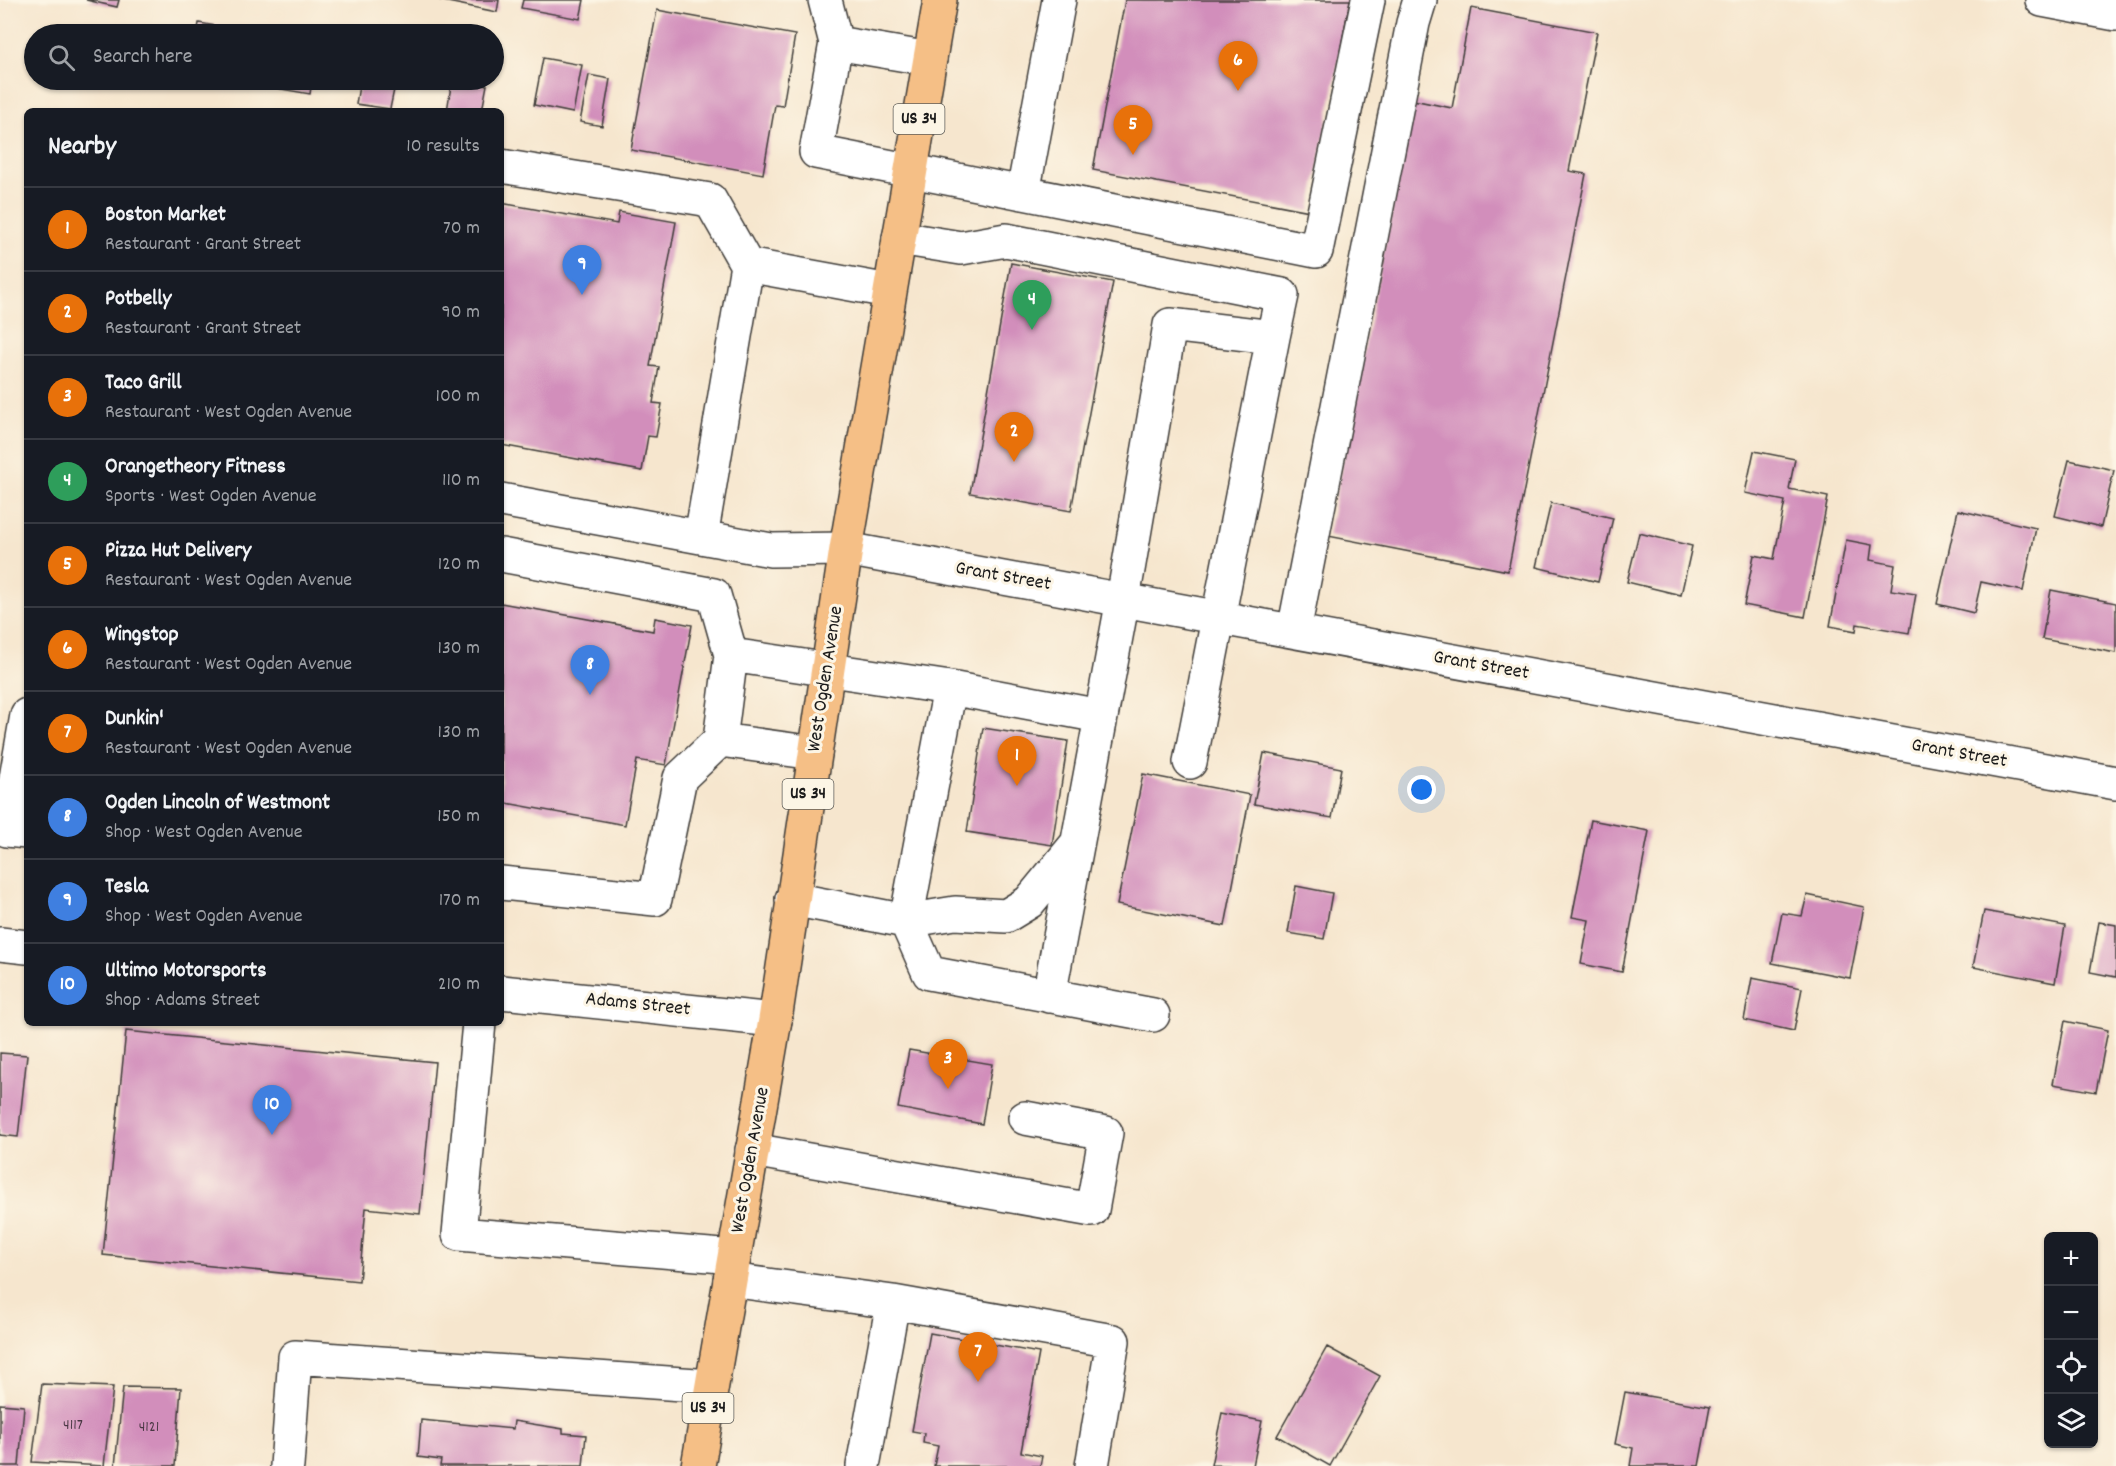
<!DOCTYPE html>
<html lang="en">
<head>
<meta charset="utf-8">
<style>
  :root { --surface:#171b24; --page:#242831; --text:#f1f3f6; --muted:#9ea1a6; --line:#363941; --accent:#d93025 }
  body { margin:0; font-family:Dekko,sans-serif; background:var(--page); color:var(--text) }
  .controls { position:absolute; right:18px; bottom:18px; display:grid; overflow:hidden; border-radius:9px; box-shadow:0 2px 4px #0004 }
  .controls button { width:54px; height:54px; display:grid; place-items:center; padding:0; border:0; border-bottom:2px solid var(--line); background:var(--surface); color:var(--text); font:30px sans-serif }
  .you { position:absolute; left:1422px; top:790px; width:21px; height:21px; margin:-15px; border:4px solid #fff; border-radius:50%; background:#1a73e8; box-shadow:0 0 0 9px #1a73e833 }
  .badge { display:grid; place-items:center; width:39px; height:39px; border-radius:50%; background:var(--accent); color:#fff; font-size:20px; font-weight:700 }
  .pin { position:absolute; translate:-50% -50px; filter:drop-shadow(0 2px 3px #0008) }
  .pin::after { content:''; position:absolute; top:32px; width:21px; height:18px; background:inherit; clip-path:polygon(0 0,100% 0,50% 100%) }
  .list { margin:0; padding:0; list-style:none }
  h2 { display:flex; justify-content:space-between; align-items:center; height:78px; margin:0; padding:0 24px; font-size:26px }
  h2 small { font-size:20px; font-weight:400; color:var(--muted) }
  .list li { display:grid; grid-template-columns:39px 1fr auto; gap:18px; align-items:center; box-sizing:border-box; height:84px; padding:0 24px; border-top:2px solid var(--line) }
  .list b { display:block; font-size:22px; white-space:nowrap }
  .list p { margin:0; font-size:20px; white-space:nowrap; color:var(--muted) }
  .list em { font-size:20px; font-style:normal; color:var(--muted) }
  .icon { flex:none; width:33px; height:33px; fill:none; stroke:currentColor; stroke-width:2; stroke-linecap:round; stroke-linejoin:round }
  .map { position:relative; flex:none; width:2116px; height:1466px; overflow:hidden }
  .search { position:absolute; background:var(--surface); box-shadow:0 2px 4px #0004; left:24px; top:24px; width:480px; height:66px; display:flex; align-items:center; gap:15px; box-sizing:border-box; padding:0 21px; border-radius:33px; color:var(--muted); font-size:22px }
  .panel { position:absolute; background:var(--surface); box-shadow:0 2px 4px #0004; left:24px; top:108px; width:480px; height:918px; border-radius:9px }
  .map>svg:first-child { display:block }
  .building { fill:#d28ebb }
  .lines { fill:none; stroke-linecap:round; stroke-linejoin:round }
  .minor-casing { stroke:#3d3a37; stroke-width:36 }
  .major-casing { stroke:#3d3a37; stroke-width:36 }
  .minor { stroke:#fff; stroke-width:33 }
  .major { stroke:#f5bf86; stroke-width:33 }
  .labels { text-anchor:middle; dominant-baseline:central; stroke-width:6; stroke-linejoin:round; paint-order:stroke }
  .number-label { font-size:16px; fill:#4a3844 }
  .shield { fill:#fcf5e5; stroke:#5f5d58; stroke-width:1.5 }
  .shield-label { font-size:18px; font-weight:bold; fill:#1c1c1c }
  .street-label { font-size:20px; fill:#1c1c1c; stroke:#fcf5e5 }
</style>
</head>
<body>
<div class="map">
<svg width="2116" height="1466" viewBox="0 0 2116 1466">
  <rect width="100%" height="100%" fill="#fcf5e5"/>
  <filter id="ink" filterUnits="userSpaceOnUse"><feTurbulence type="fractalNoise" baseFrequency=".0167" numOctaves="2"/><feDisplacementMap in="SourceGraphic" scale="12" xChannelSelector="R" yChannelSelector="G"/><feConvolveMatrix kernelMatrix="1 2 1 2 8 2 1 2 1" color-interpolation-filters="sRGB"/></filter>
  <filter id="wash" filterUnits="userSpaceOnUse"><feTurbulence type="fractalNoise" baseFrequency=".008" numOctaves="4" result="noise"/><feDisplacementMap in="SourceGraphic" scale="24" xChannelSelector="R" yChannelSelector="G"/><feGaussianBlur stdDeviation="1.35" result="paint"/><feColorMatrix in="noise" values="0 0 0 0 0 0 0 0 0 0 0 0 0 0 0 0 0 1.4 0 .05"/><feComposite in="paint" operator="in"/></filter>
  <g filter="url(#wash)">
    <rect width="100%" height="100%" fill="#f6e6ce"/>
    <g id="blocks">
      <path class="building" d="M86,0h33l-2,7z
        M438,0h61l-2,12z
        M523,0h61l-4,19 -59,-11z
        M1125,0h225l-40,211 -217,-41z
        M1471,8l126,24 -28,139 17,3 -78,397 -180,-35 85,-436 39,8z
        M657,10l138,25 -12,71 -8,-1 -12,69 -132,-24z
        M199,23l34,6 -1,5h-35z
        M543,58l39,7 -9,48 -39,-8z
        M589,75l21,4 -8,47 -22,-4z
        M276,80h36l-2,14 -35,-6z
        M360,80h36l-6,29 -34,-5z
        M452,80l35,5 -5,26h-35z
        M501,203l116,21 2,-12 57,10 -26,144 9,1 -6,36 9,1 -6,33 -8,-1 -6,35 -141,-26z
        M1011,263l102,19 -42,229 -101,-18z
        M1754,451l41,8 -6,30 39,8 -23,120 -61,-12 10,-50 20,4 11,-58 -40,-8z
        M2069,460l45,10 -13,57 -46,-11z
        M1551,503l62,15 -15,64 -62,-15z
        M1958,510l78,18 -13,63 -42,-9 -7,31 -37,-9z
        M1639,533l53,13 -11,49 -54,-13z
        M1846,540l26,5 -2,15 25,5 -4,25 25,4 -7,39 -52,-9 -1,7 -26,-5z
        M2051,590l65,13v50l-74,-14z
        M501,603l152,28 2,-13 37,7 -26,140 -29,-5 -12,65 -124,-23z
        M983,728l85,13 -16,104 -85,-13z
        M1264,753l77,15 -9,50 -78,-14z
        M1143,774l107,21 -25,131 -108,-21z
        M1591,820l58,11 -27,141 -41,-8 8,-44 -17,-3z
        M1296,886l36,7 -8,46 -36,-6z
        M1807,895l57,12 -14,71 -78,-15 10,-50 20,3z
        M1984,911l81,15 -10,57 -82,-16z
        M2099,922l17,3v52l-26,-5z
        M1752,978l50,10 -8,43 -50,-11z
        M2065,1021l43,9 -12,62 -43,-8z
        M126,1031l309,31 -15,152 -54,-6 -7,73 -256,-26z
        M909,1050l83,14 -10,60 -84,-16z
        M0,1053l27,2 -9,82 -18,-2z
        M930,1333l109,20 -18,99 21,4 -2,10h-106l4,-20 -15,-3 1,-10 -12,-2z
        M1327,1347l53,29 -50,90 -53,-30z
        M42,1384l71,3 -9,79 -72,-4z
        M123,1387l58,1 -6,78h-60z
        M1625,1392l85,15 -11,59h-69l3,-18 -18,-4z
        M0,1404l24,2 -5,60h-19z
        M1222,1413l40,8 -9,45 -42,-1z
        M421,1420l92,9 1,-8 49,8v4l23,2 -3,31h-143l1,-6 -23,-3z"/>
    </g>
  </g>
  <g filter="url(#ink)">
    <use href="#blocks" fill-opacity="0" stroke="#3d3a37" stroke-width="1.5"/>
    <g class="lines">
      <defs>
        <path id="minor" d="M825,0l11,43 94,16
          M2042,0l74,14
          M836,43l-20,109 500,99 52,-251
          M501,166l209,34 37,65 -46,272
          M1023,193l36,-193
          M899,238l62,10 45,-8 276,55 -9,42
          M747,265l142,26
          M501,500l270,50 75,-1 1270,234
          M501,555l213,40 17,60
          M1294,631l119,-608 7,-23
          M950,688l-44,233 49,-8 51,3 23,-14 46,-56
          M27,715l-20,115 20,2
          M815,753l-95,-13 11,-85 219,33 150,28
          M501,883l154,16 25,-121 40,-38
          M792,899l114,22 23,52 224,42
          M0,944l27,3
          M501,992l274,28
          M1049,996l74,-397 47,-274 103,12 -83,425
          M479,1023l-20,211 275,23
          M752,1150l340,60 14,-77 -81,-15
          M730,1280l163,22 220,39 -21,125
          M287,1466l8,-109 416,29
          M863,1466l30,-164"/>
        <path id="major" d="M698,1466l77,-446 71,-471 94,-549"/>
      </defs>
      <use href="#minor" class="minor-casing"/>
      <use href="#major" class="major-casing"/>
      <use href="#minor" class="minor"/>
      <use href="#major" class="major"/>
    </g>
  </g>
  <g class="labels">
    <g class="number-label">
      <text x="73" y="1425">4117</text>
      <text x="149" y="1427">4121</text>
    </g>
    <g class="shield">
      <rect x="893.5" y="104" width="51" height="30" rx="4.5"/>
      <rect x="782.5" y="779" width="51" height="30" rx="4.5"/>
      <rect x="682.5" y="1393" width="51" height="30" rx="4.5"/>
    </g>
    <g class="shield-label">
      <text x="919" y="119">US 34</text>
      <text x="808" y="794">US 34</text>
      <text x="708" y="1408">US 34</text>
    </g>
    <g class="street-label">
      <text transform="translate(1003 577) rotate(10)">Grant Street</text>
      <text transform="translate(1481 666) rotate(10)">Grant Street</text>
      <text transform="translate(826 679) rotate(-81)">West Ogden Avenue</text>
      <text transform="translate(1959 754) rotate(10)">Grant Street</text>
      <text transform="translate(638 1005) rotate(6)">Adams Street</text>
      <text transform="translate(751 1160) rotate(-80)">West Ogden Avenue</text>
    </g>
  </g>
</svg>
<div class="controls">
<button>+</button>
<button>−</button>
<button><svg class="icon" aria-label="locate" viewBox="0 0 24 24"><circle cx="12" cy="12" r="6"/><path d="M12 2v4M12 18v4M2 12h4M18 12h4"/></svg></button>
<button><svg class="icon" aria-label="layers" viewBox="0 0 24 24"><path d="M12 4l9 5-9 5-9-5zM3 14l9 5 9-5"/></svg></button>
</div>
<div class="you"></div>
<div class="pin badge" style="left:1017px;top:786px;background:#e8710a">1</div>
<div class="pin badge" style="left:1014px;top:462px;background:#e8710a">2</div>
<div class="pin badge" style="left:948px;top:1089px;background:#e8710a">3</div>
<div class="pin badge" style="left:1032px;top:330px;background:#2e9e5b">4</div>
<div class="pin badge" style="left:1133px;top:155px;background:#e8710a">5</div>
<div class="pin badge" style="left:1238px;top:91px;background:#e8710a">6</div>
<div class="pin badge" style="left:978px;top:1382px;background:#e8710a">7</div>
<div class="pin badge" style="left:590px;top:695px;background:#3f7fe0">8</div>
<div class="pin badge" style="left:582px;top:295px;background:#3f7fe0">9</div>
<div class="pin badge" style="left:272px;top:1135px;background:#3f7fe0">10</div>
<div class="search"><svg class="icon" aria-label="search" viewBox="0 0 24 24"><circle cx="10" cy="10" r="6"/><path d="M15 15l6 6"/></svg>Search here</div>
<section class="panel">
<h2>Nearby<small>10 results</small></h2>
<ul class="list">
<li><span class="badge" style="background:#e8710a">1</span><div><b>Boston Market</b><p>Restaurant · Grant Street</p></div><em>70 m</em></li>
<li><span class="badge" style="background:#e8710a">2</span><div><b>Potbelly</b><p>Restaurant · Grant Street</p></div><em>90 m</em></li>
<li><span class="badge" style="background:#e8710a">3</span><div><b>Taco Grill</b><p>Restaurant · West Ogden Avenue</p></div><em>100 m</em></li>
<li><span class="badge" style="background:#2e9e5b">4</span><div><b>Orangetheory Fitness</b><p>Sports · West Ogden Avenue</p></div><em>110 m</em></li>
<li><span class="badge" style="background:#e8710a">5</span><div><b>Pizza Hut Delivery</b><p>Restaurant · West Ogden Avenue</p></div><em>120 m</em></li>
<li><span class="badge" style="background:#e8710a">6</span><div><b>Wingstop</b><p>Restaurant · West Ogden Avenue</p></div><em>130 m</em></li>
<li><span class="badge" style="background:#e8710a">7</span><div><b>Dunkin'</b><p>Restaurant · West Ogden Avenue</p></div><em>130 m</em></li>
<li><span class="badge" style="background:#3f7fe0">8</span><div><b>Ogden Lincoln of Westmont</b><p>Shop · West Ogden Avenue</p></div><em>150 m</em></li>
<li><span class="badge" style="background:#3f7fe0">9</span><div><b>Tesla</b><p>Shop · West Ogden Avenue</p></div><em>170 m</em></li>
<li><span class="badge" style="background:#3f7fe0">10</span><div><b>Ultimo Motorsports</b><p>Shop · Adams Street</p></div><em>210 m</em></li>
</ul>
</section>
</div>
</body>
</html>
